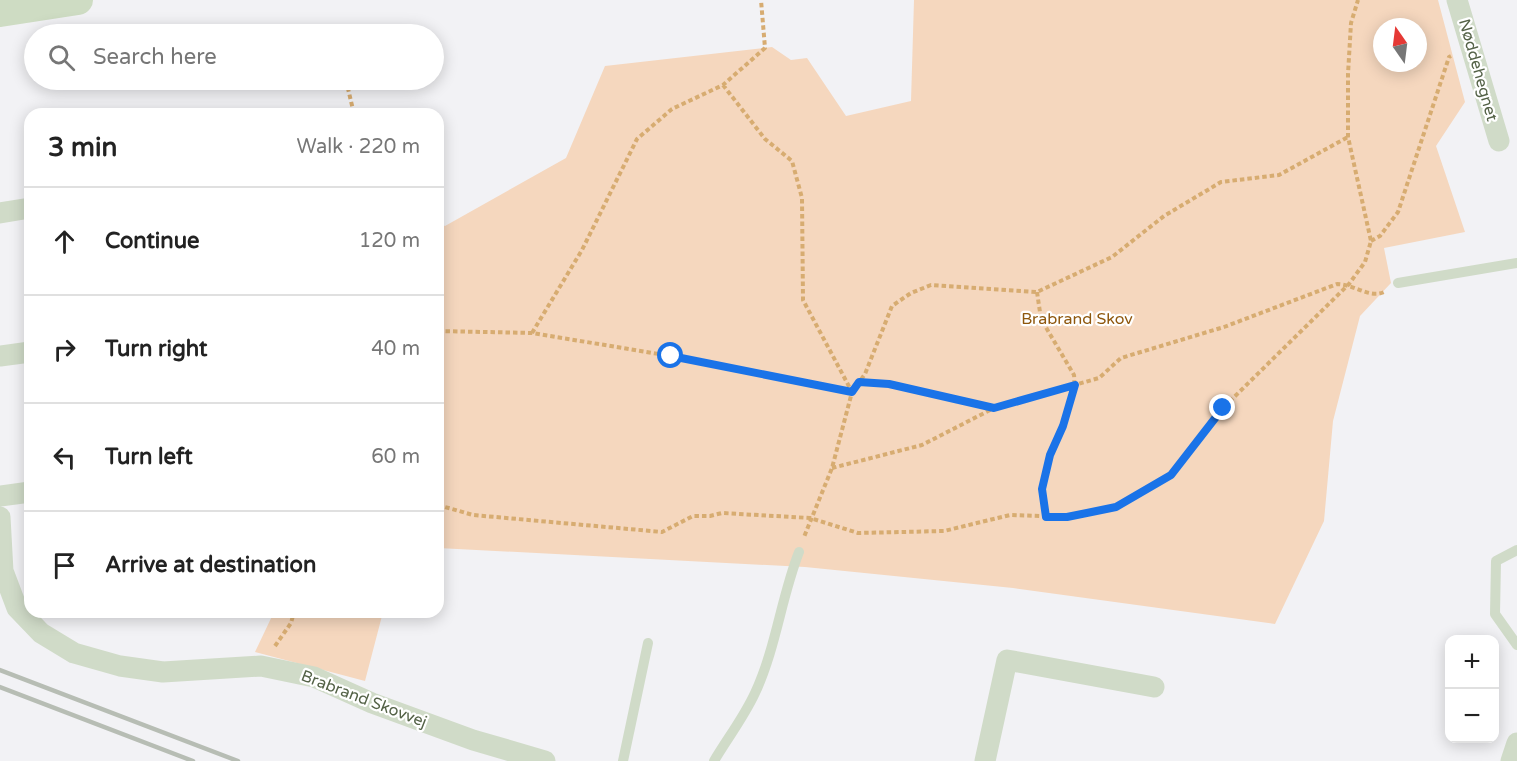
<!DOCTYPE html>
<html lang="en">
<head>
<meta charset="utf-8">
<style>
  :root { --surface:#fff; --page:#f2f2f2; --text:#222; --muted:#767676; --line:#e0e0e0 }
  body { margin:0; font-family:"Varela Round",sans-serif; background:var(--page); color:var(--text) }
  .controls { position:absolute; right:18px; bottom:18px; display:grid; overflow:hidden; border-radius:12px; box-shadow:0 3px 15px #0003 }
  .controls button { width:54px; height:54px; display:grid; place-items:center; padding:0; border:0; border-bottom:2px solid var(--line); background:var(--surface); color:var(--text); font:30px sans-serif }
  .compass { position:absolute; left:1373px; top:18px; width:54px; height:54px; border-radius:50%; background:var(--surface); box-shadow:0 3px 15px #0003; rotate:346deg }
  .stop { position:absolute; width:18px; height:18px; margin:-14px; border:4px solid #1a73e8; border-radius:50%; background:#fff }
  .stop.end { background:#1a73e8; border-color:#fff; box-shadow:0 2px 6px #0008 }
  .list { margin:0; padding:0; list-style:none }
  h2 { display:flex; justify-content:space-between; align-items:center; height:78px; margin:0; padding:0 24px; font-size:26px }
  h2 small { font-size:20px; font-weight:400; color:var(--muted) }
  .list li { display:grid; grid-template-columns:39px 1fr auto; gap:18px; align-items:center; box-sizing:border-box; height:108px; padding:0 24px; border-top:2px solid var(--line) }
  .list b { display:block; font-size:22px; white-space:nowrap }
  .list em { font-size:20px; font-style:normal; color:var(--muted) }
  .icon { flex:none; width:33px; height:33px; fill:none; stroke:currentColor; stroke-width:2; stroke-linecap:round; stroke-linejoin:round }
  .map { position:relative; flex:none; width:1517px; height:761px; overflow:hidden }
  .search { position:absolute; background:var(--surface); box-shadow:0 3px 15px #0003; left:24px; top:24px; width:420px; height:66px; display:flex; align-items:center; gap:15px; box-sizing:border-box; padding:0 21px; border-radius:33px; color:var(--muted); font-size:22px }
  .panel { position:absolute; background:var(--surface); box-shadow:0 3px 15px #0003; left:24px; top:108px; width:420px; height:510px; border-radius:18px }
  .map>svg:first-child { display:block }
  .green { fill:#f5d7be; fill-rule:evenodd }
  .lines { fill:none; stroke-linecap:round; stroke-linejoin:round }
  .path { stroke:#d7ac71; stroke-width:4; stroke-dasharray:4.5 3; stroke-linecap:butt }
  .lane { stroke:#d0dbc8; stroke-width:10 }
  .street { stroke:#d0dbc8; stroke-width:21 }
  .secondary { stroke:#cedcc3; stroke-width:30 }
  .rail { stroke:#b7bdb4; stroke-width:4.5 }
  .route { stroke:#1a73e8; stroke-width:8 }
  .labels { text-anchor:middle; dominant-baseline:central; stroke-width:4.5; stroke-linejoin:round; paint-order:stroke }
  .street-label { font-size:16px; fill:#546247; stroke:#fff }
  .park-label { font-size:16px; fill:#8e570d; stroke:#fff }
</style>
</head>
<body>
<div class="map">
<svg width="1517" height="761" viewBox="0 0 1517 761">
  <rect width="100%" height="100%" fill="#f2f2f5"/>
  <path class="green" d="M914,0h524l27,102 -29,44 29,86 -81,16 7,35 -31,33 -27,105 -9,100 -49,103 -262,-36 -208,-21 -367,-19v-325l7,3 121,-68 39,-92 167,-19 19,13 16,-2 39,58 65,-15zM1382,27h36v36h-36z
    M274,612h109l-18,69 -110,-29z"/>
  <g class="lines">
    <path class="path" d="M346,80l8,34
      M723,85l42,54 27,22 10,37 1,102 49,92 -20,76 -28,69
      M1371,241l9,-5 18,-24 51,-155 2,-1
      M1037,292l4,27 33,56c3,28 -16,55 -24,81 -7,24 -7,36 -5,61
      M438,331l94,2 139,23 181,36 13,-18 27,-68 19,-13 20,-8 106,7 75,-35 52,-41 57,-34 58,-7 69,-38
      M532,333l50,-83 55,-111 35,-30 51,-24 42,-37 -4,-48
      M859,382l30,2 104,24
      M832,468l90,-23 72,-37 105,-30 22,-20 103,-31 113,-43c17,0 34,16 49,7
      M438,505l35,10 189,17 31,-16h17l12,-3 88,5 48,15 86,-2 66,-16 57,2 49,-10 55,-32 52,-67 126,-124 16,-22 6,-21 -23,-104v-63l3,-51 7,-23
      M275,646l16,-23 3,-11"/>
    <path class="lane" d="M1398,283l119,-20
      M1517,550l-21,11 -1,53 22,31
      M623,761l25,-118
      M714,761c13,-22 30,-44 41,-68 21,-45 26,-95 44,-141"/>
    <path class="street" d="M1457,0l42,141
      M0,213l30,-5
      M0,356l30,-4
      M0,496l30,-4
      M0,517l3,54 14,37 24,25 33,20 46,13 43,6 98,-6 53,11 58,26 101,37 72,21
      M985,761l22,-101 147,27
      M1511,761l6,-18"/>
    <path class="secondary" d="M0,12l78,-12"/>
    <path class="rail" d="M0,670l238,91
      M0,687l193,74"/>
  </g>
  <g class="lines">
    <path class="route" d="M671,356l181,36 7,-10 30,2 105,24 81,-23 -12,41 -13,29 -8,34 4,28h21l49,-10 55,-32 52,-67"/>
  </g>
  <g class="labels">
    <g class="street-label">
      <text transform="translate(1478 70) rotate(74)">Nøddehegnet</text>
      <text transform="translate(364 699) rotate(21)">Brabrand Skovvej</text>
    </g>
    <g class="park-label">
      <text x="1077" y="319">Brabrand Skov</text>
    </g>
  </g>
</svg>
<div class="controls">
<button>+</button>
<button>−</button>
</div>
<svg class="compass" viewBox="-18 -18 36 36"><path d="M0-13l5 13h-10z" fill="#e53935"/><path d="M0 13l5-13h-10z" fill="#767676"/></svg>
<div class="stop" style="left:671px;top:356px"></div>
<div class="stop end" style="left:1223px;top:408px"></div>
<div class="search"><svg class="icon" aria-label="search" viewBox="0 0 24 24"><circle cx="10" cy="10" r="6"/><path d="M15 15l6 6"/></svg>Search here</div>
<section class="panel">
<h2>3 min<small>Walk · 220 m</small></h2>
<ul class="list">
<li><svg class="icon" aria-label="ahead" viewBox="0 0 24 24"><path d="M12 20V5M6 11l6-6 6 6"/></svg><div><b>Continue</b></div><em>120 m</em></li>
<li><svg class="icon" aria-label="right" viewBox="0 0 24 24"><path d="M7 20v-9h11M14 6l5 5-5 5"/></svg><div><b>Turn right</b></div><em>40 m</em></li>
<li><svg class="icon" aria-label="left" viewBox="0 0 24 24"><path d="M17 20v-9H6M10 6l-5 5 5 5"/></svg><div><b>Turn left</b></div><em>60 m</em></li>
<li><svg class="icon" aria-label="arrive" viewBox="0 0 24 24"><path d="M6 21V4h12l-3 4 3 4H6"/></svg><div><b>Arrive at destination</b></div></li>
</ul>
</section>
</div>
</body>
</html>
